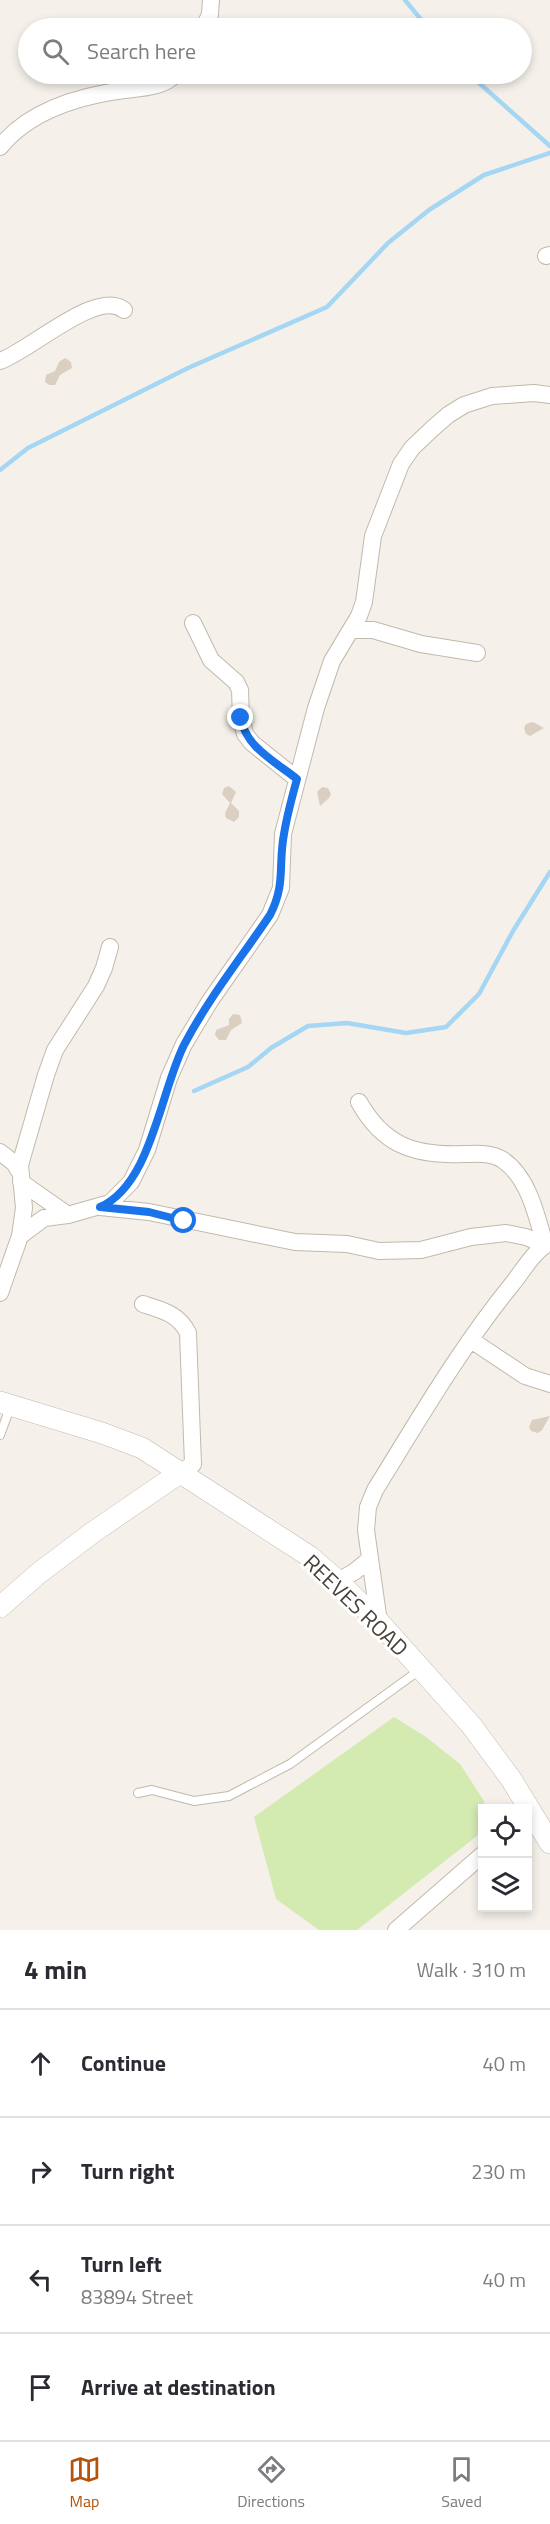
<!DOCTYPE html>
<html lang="en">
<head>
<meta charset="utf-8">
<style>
  :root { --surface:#fff; --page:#f7f7f7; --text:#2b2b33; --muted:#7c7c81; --line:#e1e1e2; --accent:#b45309 }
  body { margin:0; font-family:"Titillium Web",sans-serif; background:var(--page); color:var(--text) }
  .controls { position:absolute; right:18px; bottom:18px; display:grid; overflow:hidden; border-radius:0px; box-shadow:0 3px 9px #0003 }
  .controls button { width:54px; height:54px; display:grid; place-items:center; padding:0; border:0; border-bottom:2px solid var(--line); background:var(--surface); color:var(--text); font:30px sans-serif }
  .stop { position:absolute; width:18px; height:18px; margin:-14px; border:4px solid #1a73e8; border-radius:50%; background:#fff }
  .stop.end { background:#1a73e8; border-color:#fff; box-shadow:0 2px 6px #0008 }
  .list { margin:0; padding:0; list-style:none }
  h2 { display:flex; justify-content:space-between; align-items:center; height:78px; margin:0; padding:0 24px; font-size:26px }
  h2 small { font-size:20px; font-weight:400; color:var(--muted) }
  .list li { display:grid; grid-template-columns:39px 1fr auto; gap:18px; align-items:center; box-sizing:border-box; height:108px; padding:0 24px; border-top:2px solid var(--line) }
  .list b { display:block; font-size:22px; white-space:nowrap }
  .list p { margin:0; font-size:20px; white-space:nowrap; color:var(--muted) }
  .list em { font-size:20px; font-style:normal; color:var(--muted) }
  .icon { flex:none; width:33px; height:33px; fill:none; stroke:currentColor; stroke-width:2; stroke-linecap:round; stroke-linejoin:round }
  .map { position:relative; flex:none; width:550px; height:1930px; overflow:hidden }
  .search { position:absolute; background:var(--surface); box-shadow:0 3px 9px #0003; left:18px; right:18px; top:18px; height:66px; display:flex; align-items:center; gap:15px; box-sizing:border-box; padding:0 21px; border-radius:33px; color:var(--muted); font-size:22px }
  .sheet { height:510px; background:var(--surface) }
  nav { display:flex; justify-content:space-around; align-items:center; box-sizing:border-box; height:84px; border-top:2px solid var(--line); background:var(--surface); font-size:16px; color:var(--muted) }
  nav a { display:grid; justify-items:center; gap:3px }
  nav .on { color:var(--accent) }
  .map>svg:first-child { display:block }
  .green { fill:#d3eab1 }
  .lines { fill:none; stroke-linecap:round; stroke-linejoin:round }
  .stream { stroke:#a5d6f3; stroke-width:4.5 }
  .building { fill:#dacfc1 }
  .service-casing { stroke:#c1b9ac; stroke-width:10 }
  .minor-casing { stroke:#c1b9ac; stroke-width:18 }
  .tertiary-casing { stroke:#c1b9ac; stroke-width:22 }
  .service { stroke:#fff; stroke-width:8 }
  .minor { stroke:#fff; stroke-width:16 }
  .tertiary { stroke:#fff; stroke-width:21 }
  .route { stroke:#1a73e8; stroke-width:8 }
  .labels { text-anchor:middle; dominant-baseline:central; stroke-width:6; stroke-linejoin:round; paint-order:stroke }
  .street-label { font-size:22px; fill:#494237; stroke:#fff }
</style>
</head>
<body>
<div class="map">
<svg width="550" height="1930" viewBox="0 0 550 1930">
  <rect width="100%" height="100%" fill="#f5f1ea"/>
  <path class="green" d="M394,1717l32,20 34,27 24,37 -2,31 -125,98h-38l-43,-31 -22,-82z"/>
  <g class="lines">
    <path class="stream" d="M405,0l23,28
      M469,74l81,72
      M0,470l28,-22 160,-80 139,-61 61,-64 41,-33 55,-35 66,-22
      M194,1091l54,-24 23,-19 37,-22 39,-3 59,10 40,-6 33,-33 34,-63 37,-59"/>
  </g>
  <path class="building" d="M65,358l6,4 1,6 -12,7 -5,10h-6l-4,-3 1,-7 9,-4 4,-9z
    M533,722l11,6 -14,8 -4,-2 -2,-6 2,-4z
    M229,786l7,6 -5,11 8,8v6l-5,5 -8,-4 -1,-5 5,-10 -8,-9 2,-6z
    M322,787l6,1 3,6 -2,4 -9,8 -3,-14z
    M233,1014l7,1 2,8 -11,7 -5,10h-7l-4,-5 1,-5 13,-5v-6z
    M550,1416l-8,14 -4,3 -7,-2 -2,-4 3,-7z"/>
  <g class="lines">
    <defs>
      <path id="service" d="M0,1435l11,-30
        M138,1793l14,-3 42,11 35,-5 61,-32 131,-95"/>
      <path id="minor" d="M204,28l6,-14 1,-14
        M0,147c29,-36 79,-51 124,-57 18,-2 38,-2 52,-16
        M546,256l4,-1
        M0,361c30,-10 97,-73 124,-51
        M193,623l18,37 25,22 4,8 1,28 4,16 7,9 45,36
        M352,630h21l48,14 56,9
        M359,1102c24,43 55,54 104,52 13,0 28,-2 40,6 26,18 34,57 42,85
        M0,1152l14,11 5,8
        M21,1182l47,33
        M100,1207l49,5 146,30 52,2 32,7 42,-1 50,-13 35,-4 20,4 19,8
        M20,1236l24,-18 24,-3 42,-12 21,-21 16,-32 22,-72 15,-34 26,-43 60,-86 11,-27 2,-54 33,-126 16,-47 27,-45 5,-14 9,-66 28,-72 11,-16 20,-19 16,-14 16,-10 28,-9 42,-3 16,2
        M0,1293l20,-57 4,-28 -4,-43 26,-90 9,-25 41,-64 8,-18 6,-21
        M143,1304c19,6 36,10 45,29l5,131 -12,8
        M471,1340l54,36 25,8
        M338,1581l16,-9 16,-13
        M379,1622l-13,-92 2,-23 7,-17c44,-71 85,-142 138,-207 11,-14 21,-32 37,-41
        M396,1930l86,-75"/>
      <path id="tertiary" d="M0,1402l102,31 40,15 167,108 29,25 41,41 92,103 40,54 39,64
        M0,1607l39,-34 53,-40 89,-61"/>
    </defs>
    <use href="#service" class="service-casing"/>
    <use href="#minor" class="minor-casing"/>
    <use href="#tertiary" class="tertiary-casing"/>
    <use href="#service" class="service"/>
    <use href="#minor" class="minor"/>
    <use href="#tertiary" class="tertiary"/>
  </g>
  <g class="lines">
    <path class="route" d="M184,1221l-35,-9 -49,-5c51,-22 60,-114 84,-162 24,-46 57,-87 86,-130 16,-31 8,-50 14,-81 3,-19 8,-37 13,-55 -21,-17 -52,-32 -56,-61"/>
  </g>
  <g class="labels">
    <g class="street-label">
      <text transform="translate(356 1605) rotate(44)">REEVES ROAD</text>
    </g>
  </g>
</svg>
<div class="controls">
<button><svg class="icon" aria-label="locate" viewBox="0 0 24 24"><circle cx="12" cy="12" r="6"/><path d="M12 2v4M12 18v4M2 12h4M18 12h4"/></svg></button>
<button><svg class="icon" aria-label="layers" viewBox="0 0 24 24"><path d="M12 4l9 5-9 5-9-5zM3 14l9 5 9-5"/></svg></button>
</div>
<div class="stop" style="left:184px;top:1221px"></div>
<div class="stop end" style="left:241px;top:718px"></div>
<div class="search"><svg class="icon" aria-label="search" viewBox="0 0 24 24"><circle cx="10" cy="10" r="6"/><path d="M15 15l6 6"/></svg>Search here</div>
</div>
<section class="sheet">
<h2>4 min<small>Walk · 310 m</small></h2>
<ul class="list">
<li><svg class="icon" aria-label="ahead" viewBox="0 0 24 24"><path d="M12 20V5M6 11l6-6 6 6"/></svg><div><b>Continue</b></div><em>40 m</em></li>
<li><svg class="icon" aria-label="right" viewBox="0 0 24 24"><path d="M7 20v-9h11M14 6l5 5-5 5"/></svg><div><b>Turn right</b></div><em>230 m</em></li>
<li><svg class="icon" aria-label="left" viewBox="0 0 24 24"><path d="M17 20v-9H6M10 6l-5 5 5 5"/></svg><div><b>Turn left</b><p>83894 Street</p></div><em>40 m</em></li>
<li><svg class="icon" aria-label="arrive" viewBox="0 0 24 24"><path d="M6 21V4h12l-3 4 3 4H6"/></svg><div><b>Arrive at destination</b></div></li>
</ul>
</section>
<nav>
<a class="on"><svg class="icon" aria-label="map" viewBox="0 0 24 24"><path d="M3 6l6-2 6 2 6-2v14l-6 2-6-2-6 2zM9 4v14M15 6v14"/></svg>Map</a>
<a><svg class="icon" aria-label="directions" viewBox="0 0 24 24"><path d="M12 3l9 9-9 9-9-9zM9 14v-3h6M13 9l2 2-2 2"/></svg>Directions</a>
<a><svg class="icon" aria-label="saved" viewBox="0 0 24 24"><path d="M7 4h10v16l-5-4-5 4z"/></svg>Saved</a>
</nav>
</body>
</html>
